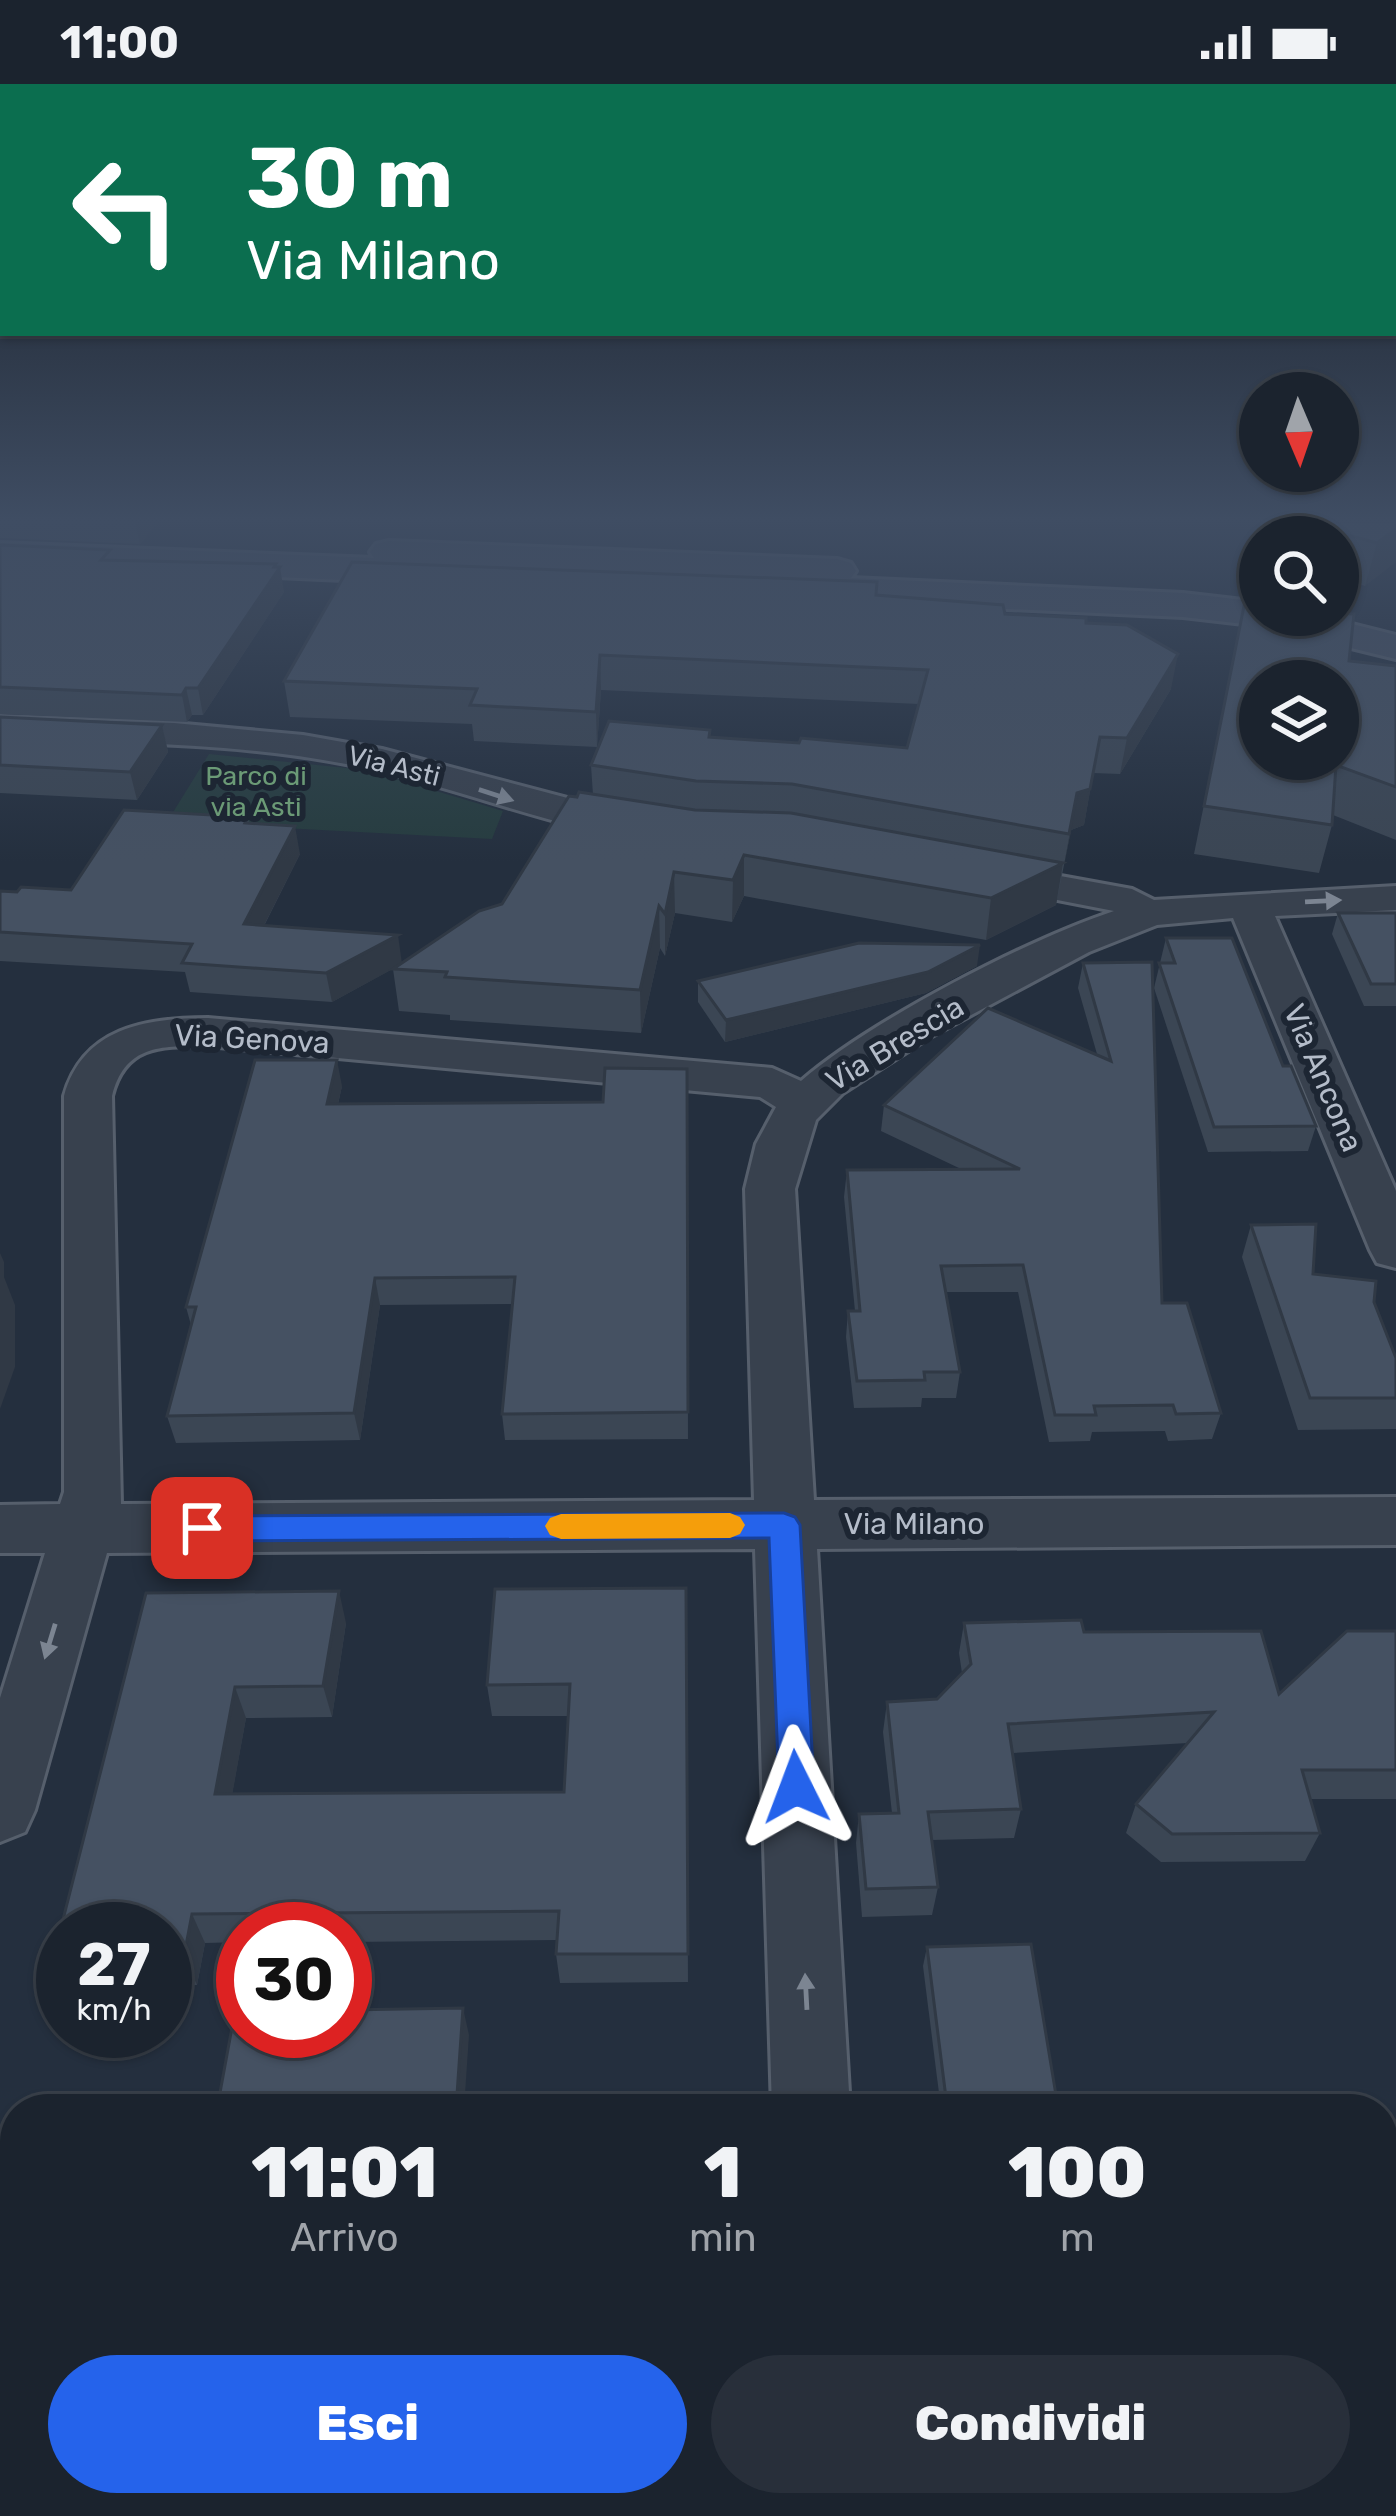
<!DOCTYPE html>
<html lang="it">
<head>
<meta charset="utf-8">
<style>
  :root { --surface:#1b232e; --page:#282f3a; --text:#f1f3f6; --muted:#a0a4aa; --line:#39404a; --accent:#2563eb }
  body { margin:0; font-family:Rubik,sans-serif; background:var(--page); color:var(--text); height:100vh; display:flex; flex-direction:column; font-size:45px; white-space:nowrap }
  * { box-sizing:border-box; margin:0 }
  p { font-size:39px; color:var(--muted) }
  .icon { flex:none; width:66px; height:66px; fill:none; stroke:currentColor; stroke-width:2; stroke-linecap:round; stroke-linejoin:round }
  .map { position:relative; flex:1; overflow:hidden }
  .side { position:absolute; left:0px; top:2010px; width:1398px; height:423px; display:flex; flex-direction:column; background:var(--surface); border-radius:48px 48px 0 0; box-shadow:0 3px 9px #0004,0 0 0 3px var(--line) }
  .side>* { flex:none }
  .banner { position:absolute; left:0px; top:0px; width:1398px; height:252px; box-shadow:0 3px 9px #0004,0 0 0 3px var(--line); background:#0b6e4f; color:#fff; overflow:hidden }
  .needle { width:78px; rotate:178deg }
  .buttons { position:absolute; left:1239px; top:288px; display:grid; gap:24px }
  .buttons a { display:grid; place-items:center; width:120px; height:120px; border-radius:50%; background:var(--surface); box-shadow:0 3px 9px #0004,0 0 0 3px var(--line); font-size:60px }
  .speed { position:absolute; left:36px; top:1818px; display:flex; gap:24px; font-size:60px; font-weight:700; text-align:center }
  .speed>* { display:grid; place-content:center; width:156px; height:156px; border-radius:50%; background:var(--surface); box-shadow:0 3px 9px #0004,0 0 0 3px var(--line); line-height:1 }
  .speed small { font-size:30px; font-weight:400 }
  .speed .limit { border:18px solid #d22; background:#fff; color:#111 }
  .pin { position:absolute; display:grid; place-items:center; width:102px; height:102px; color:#fff; margin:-51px; border-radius:24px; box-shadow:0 6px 18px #0006 }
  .me { position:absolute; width:132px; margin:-66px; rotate:357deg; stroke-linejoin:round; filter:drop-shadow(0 0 9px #0008) }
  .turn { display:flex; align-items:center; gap:42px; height:252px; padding:0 48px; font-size:54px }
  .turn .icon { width:156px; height:156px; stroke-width:2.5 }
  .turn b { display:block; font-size:84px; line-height:102px }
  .eta { display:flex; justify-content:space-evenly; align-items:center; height:204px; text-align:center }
  .eta b { font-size:72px; font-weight:800; line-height:84px }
  .button { display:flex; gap:24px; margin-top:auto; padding:24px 48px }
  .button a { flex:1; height:138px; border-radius:72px; background:var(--accent); color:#fff; font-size:48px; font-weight:800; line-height:138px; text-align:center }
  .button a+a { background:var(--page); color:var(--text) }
  .status { display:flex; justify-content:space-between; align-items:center; height:84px; padding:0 60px; background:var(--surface); direction:ltr }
  .status svg { height:33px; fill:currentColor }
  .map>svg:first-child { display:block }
  .green { fill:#263c3f }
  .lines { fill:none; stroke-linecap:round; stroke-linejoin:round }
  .street-casing { stroke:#565f6c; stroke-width:6 }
  .secondary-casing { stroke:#565f6c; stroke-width:6 }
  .street { fill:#38414e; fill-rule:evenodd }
  .secondary { fill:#465061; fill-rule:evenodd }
  .wall { fill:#3b4654 }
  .shaded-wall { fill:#303945 }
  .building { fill:#455162; stroke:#303945; stroke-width:3; fill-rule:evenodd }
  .oneway { fill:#7c8592 }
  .route { fill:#2563eb; stroke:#184099; stroke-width:3 }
  .slow { fill:#f59e0b }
  .labels { text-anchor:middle; stroke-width:12; stroke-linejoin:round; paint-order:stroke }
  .far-street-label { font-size:27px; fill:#b4bcc9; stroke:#1d2633 }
  .far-park-label { font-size:27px; fill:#6b9a76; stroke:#1d2633 }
  .street-label { font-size:30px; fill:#b4bcc9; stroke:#1d2633 }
</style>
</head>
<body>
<div class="status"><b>11:00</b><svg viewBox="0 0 49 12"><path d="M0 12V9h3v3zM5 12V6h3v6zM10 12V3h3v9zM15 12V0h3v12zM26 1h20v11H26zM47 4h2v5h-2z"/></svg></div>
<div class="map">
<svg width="1396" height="2432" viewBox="0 0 1396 2432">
  <rect width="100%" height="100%" fill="#242f3e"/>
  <polygon class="green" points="209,670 366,686 503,727 492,755 167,738"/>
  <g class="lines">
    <defs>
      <g id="street">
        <path d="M0 633 174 639 303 651 382 665 643 734 649 742 643 750 629 754 593 747C510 727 430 696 346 680 232 658 115 659 0 655Z"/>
        <path d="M989 779 1132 805 1154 816 1396 802V826L1275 832 1396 1107V1184L1377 1179 1370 1166 1233 834 1157 841 1089 868 930 953 843 1009 816 1036 795 1105 814 1416 1396 1413V1461L817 1465 850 2025H772L755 1465 107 1469 35 1726 25 1748 0 1758V1614L45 1469H0V1421L60 1420 64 1408V1012C83 944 145 934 208 934L772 984 801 997C870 937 1027 856 1114 827L975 800 969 791 975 782ZM208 962 760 1013 776 1023 756 1060 745 1105 754 1416 121 1420 112 1012C125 960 162 962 208 962Z"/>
        <polygon points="783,2418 875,2418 876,2432 784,2432"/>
      </g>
      <polygon id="secondary" points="389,457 837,475 851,479 856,487 851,494 1183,509 1260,518 1260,531 1316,531 1396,551 1396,575 1261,542 1183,533 789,515 775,511 769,503 774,496 449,482 453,488 448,496 434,500 0,481 0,459 374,474 370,468 376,460"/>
    </defs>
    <use href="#street" class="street-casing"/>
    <use href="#secondary" class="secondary-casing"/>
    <use href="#street" class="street"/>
    <use href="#secondary" class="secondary"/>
  </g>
  <g class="wall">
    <polygon points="0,438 158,438 140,460 0,454"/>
    <polygon points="1396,438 1365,502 1338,494 1338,453 1324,453 1326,445"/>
    <polygon points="0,461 112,476 277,483 284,508 203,631 192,631 187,638 0,630"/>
    <polygon points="876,511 1005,530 1086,539 1171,605 1120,690 1093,689 1084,741 1071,746 1056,821 986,856 744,812 732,838 675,829 665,872 660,864 641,949 450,936 450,931 399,927 393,885 394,884 332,918 190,908 185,888 0,877 0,807 71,806 248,733 249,739 300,770 264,842 402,879 502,820 577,713 593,711 591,681 710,646 710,653 799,659 907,664 919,620 601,606 597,663 474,657 472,640 290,633 284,597"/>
    <polygon points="1245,517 1349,577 1396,582 1396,756 1333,731 1332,741 1319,789 1194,770"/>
    <polygon points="0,633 162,641 168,668 137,716 0,709"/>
    <polygon points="1338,829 1396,829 1396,922 1364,922 1332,850"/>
    <polygon points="1166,854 1283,982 1316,1042 1308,1067 1208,1068 1154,904"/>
    <polygon points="1152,878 1162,1219 1221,1329 1212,1355 1168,1357 1165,1347 1092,1348 1090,1357 1049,1358 1018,1208 946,1208 960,1288 956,1314 922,1314 921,1323 854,1324 846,1253 848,1227 855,1227 844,1113 847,1086 961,1085 881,1047 884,1021 1097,970 1078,904 1083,879"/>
    <polygon points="977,882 926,909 725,958 698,918 698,897"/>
    <polygon points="687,985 688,1355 505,1356 502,1330 512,1220 380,1221 360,1356 176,1359 167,1332 191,1241 186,1223 342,1002 338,1020 603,1018"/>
    <polygon points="1251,1141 1313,1190 1374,1218 1396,1274 1396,1345 1298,1346 1242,1173"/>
    <polygon points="686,1504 688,1898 560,1899 556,1870 557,1856 345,1858 345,1845 243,1845 243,1858 205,1859 197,1901 165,1901 165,1845 63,1845 63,1892 53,1875 146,1509 346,1539 332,1633 246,1634 232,1710 564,1708 568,1632 492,1632 487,1601"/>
    <polygon points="964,1539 1084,1548 1279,1610 1396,1547 1396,1715 1310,1715 1320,1749 1305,1777 1161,1778 1126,1749 1136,1720 1188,1659 1013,1669 1021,1725 1014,1754 932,1756 938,1803 932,1831 862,1833 856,1759 859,1730 892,1729 883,1648 887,1618 937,1615 962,1589 959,1569"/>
    <polygon points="927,1863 1056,2011 1051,2025 941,2025 923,1882"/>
    <polygon points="1396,2112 1396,2284 1383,2284 1383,2113"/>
    <rect x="0" y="2177" width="15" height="182"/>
  </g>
  <g class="shaded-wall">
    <polygon points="135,438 158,438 140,460"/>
    <polygon points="1396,445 1396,478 1365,502 1377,459"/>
    <polygon points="276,480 277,487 280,483 284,508 203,631 198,604"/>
    <polygon points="1178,570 1171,605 1120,690 1127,654"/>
    <polygon points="600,571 601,606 597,663 596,628"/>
    <polygon points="186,604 192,631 187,638 182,611"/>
    <polygon points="162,641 168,668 137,716 130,688"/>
    <polygon points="1100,653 1084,741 1071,746 1063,787 1077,709"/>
    <polygon points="295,742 300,770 250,869 244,840"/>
    <polygon points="744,771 744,812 732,838 733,796"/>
    <polygon points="1063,779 1056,821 986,856 991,814"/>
    <polygon points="674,788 675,829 665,872 665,830"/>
    <polygon points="659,822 660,864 641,949 640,906"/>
    <polygon points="398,851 402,880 332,918 326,889"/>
    <polygon points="980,861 977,882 926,909 725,958 726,936"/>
    <polygon points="337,976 342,1002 332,1046 327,1020"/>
    <polygon points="0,1169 4,1178 4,1193 15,1221 15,1283 0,1325"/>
    <polygon points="375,1194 380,1221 360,1356 354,1329"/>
    <polygon points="339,1507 346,1539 332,1633 323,1602"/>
    <polygon points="235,1603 246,1634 227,1740 215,1710"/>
    <polygon points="192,1830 205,1859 197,1901 184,1872"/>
    <polygon points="463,1924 469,1951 464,2025 456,2025"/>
  </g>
  <g class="building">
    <polygon points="1336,438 1396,438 1396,445 1377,459 1326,445"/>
    <polygon points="0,461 110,466 101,476 276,480 274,483 280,483 198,604 186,604 182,611 0,603"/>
    <polygon points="352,478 877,498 876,511 1003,521 1005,530 1086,534 1086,539 1127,541 1178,570 1127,654 1100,653 1090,705 1077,709 1069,750 792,700 696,697 591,681 609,637 710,646 709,653 799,659 801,654 907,664 928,586 600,571 596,628 470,621 477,605 284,597"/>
    <path d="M1245 517 1260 519V531H1338V529L1354 530 1349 577 1396 582V703L1336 681 1332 741 1204 722ZM1260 597H1338V675H1260Z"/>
    <polygon points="0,633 162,641 130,688 0,681"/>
    <polygon points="579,708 695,726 791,729 1063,779 991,814 744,771 733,796 674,788 665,830 659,822 640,906 445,893 447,888 393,885 479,827 502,820 569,712 577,713"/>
    <polygon points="124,726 248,733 245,739 295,742 244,840 398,851 326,889 182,879 192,860 0,848 0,807 17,808 21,803 71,806"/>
    <polygon points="1338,829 1396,829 1396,900 1371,900"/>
    <polygon points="1166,854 1232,854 1283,982 1291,982 1316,1042 1214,1043 1159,879 1175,879"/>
    <polygon points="859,859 980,861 928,888 726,936 698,897"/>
    <polygon points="1152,878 1162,1219 1187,1219 1221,1329 1176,1330 1173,1321 1094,1322 1096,1331 1055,1331 1023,1181 941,1182 960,1288 924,1288 925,1296 857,1297 848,1227 860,1227 847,1086 1020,1085 884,1021 988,924 1111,977 1083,879"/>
    <polygon points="255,976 337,976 327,1020 603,1018 605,984 687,985 688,1328 502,1330 515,1193 375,1194 354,1329 167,1332 196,1223 186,1223"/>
    <polygon points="1316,1140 1313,1190 1376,1197 1374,1218 1396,1274 1396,1314 1310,1314 1251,1141"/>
    <polygon points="686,1504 688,1870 556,1870 559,1827 192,1830 184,1872 165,1873 165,1845 63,1845 63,1875 53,1875 146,1509 339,1507 323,1602 235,1603 215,1710 564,1708 570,1600 487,1601 495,1505"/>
    <polygon points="1081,1536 1084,1548 1261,1547 1279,1610 1347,1547 1396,1547 1396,1686 1302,1686 1320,1749 1172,1750 1136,1720 1214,1628 1008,1640 1021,1725 928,1728 938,1803 866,1805 859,1730 899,1729 887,1618 937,1615 971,1580 964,1539"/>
    <polygon points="1031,1860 1056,2011 946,2014 927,1863"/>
    <polygon points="463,1924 456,2025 217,2025 235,1927 243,1927 243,1947 345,1947 345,1926"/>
    <polygon points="1396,2112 1396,2264 1387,2265 1390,2274 1383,2274 1383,2113"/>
    <polygon points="0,2177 15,2177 15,2340 0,2341"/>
  </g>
  <defs><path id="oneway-solid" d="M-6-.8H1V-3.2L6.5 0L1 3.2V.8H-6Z" transform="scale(3)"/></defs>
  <g class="oneway">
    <use href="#oneway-solid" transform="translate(496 711) rotate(18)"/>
    <use href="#oneway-solid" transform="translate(1323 817) rotate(-3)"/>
    <use href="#oneway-solid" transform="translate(50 1557) rotate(107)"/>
    <use href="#oneway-solid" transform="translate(806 1908) rotate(-93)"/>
  </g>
  <linearGradient id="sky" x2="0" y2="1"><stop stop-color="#141a22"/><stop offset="0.56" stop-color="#3f4d63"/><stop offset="1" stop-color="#3f4d63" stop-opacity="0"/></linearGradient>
  <rect width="1396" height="778" fill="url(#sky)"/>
  <polygon class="route" points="784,1429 795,1433 800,1441 814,1703 809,1714 796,1719 784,1714 779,1703 769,1454 202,1457 191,1453 187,1444 191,1435 202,1432"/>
  <polygon class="slow" points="730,1429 740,1433 745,1441 740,1450 730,1454 561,1455 550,1451 545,1442 550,1434 561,1430"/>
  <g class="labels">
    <g class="far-street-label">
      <text transform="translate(394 682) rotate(14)" y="9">Via Asti</text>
    </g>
    <g class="far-park-label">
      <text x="256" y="701">Parco di<tspan x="256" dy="31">via Asti</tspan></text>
    </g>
    <g class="street-label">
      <text transform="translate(252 955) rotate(3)" y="10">Via Genova</text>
      <text transform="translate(895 960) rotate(-31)" y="10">Via Brescia</text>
      <text transform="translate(1323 994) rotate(67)" y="10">Via Ancona</text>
      <text x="914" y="1450">Via Milano</text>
    </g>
  </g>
</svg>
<div class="buttons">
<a><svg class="needle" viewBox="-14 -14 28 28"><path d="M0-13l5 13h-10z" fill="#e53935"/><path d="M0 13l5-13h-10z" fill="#a0a4aa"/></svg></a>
<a><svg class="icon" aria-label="search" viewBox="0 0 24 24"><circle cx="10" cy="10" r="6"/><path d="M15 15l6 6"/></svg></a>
<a><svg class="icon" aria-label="layers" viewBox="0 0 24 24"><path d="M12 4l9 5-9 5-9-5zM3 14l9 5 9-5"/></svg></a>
</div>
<div class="speed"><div>27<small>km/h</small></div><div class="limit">30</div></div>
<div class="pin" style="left:202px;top:1444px;background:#d93025"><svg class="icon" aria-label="arrive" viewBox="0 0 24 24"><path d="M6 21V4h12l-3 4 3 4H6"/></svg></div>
<svg class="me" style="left:796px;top:1703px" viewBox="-20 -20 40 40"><path d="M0-17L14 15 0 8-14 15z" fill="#2563eb" stroke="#fff" stroke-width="4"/></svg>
<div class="banner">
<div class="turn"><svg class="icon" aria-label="left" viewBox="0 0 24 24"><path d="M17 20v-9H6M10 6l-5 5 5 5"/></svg><div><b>30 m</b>Via Milano</div></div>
</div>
<section class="side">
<div class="eta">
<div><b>11:01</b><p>Arrivo</p></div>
<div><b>1</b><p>min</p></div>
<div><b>100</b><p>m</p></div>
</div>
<div class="button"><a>Esci</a><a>Condividi</a></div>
</section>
</div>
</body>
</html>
